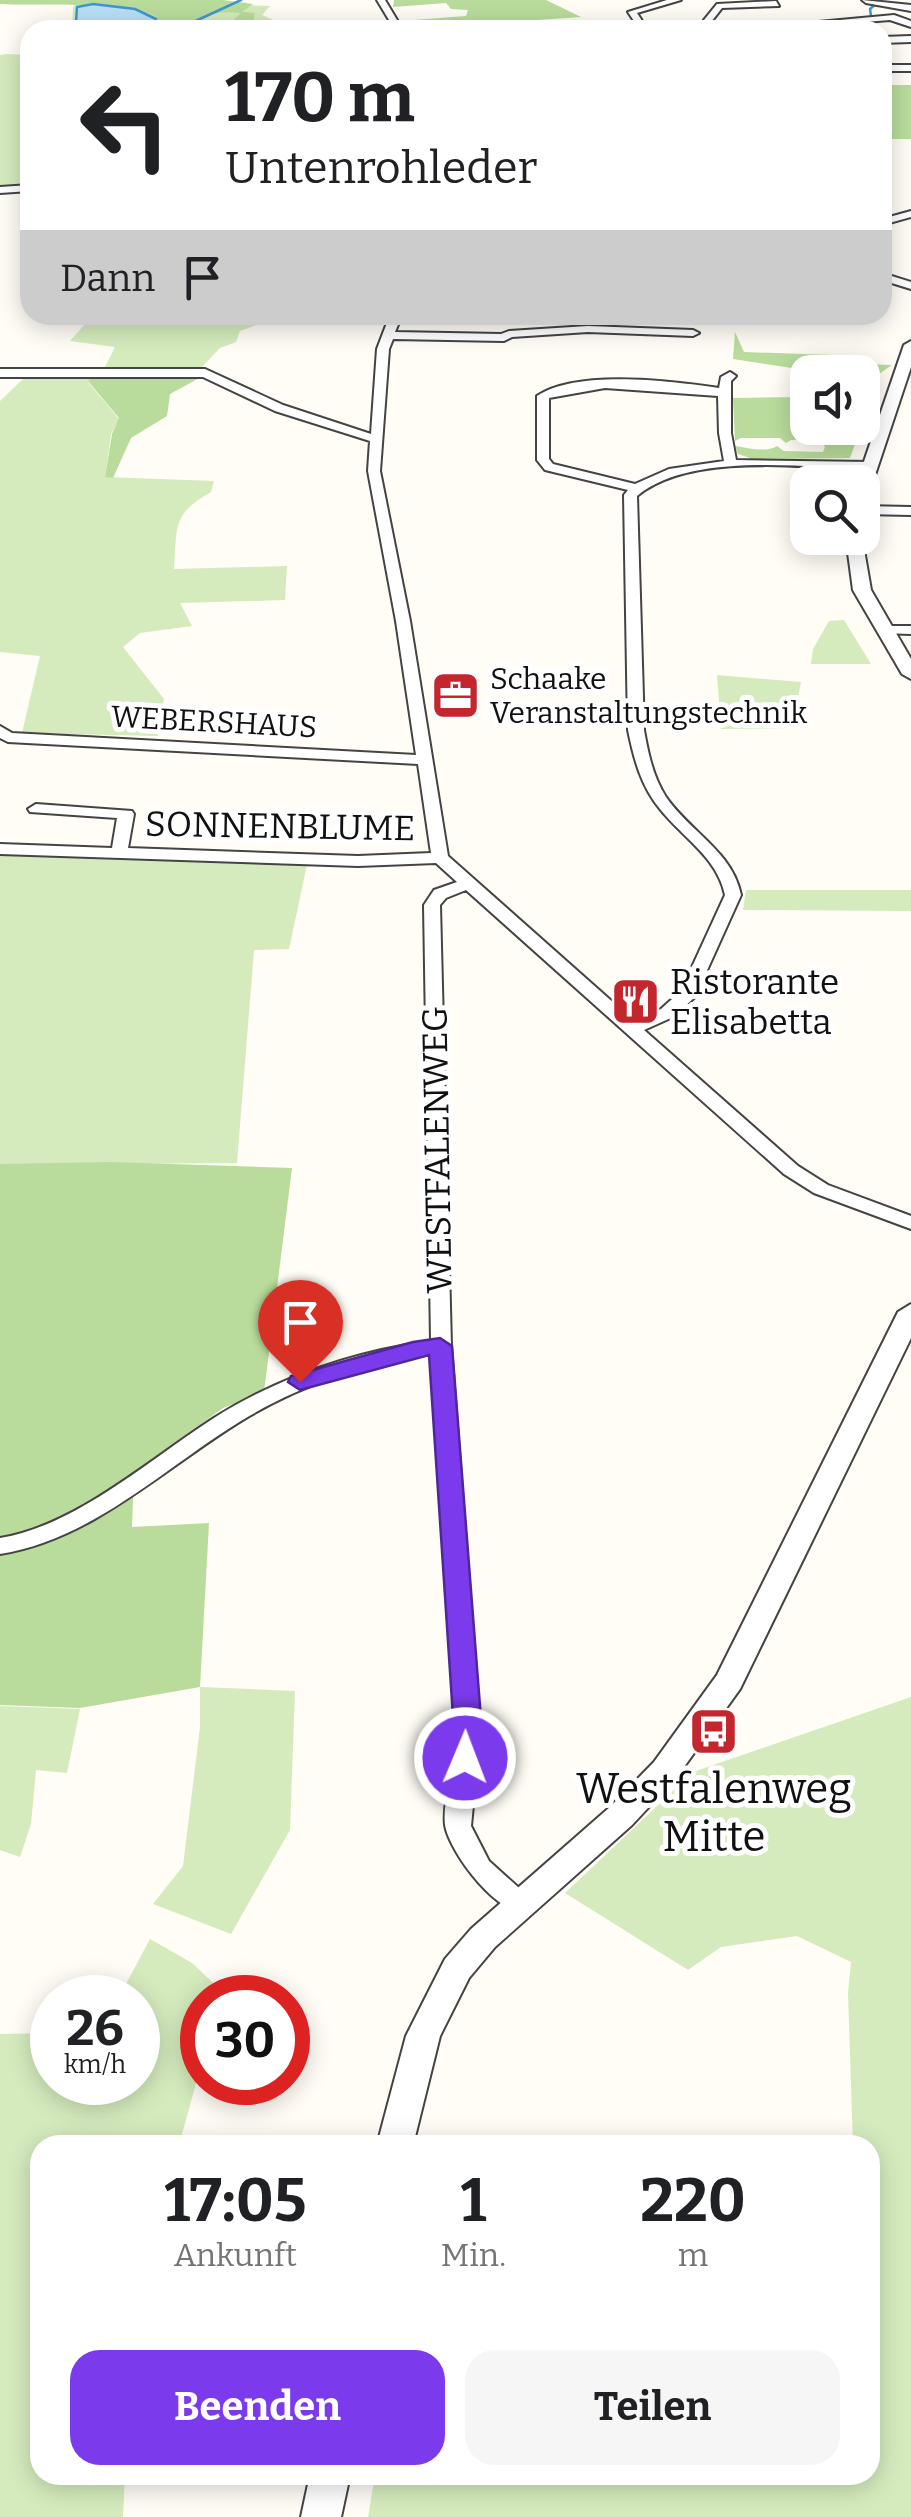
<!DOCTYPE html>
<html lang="de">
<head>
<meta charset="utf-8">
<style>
  :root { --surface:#fff; --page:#f6f6f6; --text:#202124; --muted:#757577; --accent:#7c3aed }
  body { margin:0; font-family:Bitter,serif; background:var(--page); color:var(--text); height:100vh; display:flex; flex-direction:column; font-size:38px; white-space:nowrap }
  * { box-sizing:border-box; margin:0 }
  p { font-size:32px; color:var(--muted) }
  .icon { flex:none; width:55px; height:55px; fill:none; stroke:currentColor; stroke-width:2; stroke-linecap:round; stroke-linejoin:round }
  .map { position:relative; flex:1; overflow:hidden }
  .panel { position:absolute; left:30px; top:2135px; width:850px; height:350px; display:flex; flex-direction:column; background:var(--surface); border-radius:30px; box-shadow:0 5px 25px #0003 }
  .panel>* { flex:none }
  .top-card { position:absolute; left:20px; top:20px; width:872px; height:305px; border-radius:30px; box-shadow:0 5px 25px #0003; background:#fff; color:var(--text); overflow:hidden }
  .controls { position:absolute; left:790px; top:355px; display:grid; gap:20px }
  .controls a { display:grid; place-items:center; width:90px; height:90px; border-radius:20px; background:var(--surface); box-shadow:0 5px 25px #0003; font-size:50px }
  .speed { position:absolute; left:30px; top:1975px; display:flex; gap:20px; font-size:50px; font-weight:700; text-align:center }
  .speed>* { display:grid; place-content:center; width:130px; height:130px; border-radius:50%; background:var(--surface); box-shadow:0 5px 25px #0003; line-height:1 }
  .speed small { font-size:25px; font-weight:400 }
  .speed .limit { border:15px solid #d22; background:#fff; color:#111 }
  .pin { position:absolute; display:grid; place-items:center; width:85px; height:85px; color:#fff; margin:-102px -42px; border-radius:50% 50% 50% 0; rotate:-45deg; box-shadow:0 0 10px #0007 }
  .pin .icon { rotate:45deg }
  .me { position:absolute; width:110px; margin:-55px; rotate:1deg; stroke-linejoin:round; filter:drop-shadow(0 0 8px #0008) }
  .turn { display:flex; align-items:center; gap:35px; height:210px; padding:0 40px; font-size:45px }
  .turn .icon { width:130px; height:130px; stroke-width:2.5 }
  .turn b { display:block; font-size:70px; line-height:85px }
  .then { display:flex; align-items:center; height:95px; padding:0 40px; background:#0003; gap:20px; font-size:38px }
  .eta { display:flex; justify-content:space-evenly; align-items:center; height:170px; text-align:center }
  .eta b { font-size:60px; font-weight:700; line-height:70px }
  .action { display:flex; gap:20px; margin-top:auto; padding:20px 40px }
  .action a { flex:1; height:115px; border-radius:30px; background:var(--accent); color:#fff; font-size:40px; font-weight:700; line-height:115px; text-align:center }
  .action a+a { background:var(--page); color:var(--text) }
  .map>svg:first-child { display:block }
  .green { fill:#d5ebbd }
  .forest { fill:#b9dc9c }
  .water { fill:#b9e0f7; stroke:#3f96cf; stroke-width:2.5 }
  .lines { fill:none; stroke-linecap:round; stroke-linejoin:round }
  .stream { stroke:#3f96cf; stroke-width:2.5 }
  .minor-casing { stroke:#444; stroke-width:4 }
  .tertiary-casing { stroke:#444; stroke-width:4 }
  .minor { fill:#fff; fill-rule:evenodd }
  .tertiary { fill:#fff; fill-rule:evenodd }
  .route { fill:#7c3aed; stroke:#51269a; stroke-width:2.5 }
  .labels { text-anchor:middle; stroke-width:10; stroke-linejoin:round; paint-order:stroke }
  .far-poi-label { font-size:30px; fill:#111; stroke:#fff; text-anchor:start }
  .far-street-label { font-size:30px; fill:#111; stroke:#fff }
  .street-label { font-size:35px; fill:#111; stroke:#fff }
  .poi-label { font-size:35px; fill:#111; stroke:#fff; text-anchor:start }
  .near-poi-label { font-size:42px; fill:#111; stroke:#fff }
</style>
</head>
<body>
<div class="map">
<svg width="911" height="2517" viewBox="0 0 911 2517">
  <rect width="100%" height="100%" fill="#fffdf5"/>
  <g class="green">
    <polygon points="78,0 270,6 262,15 285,25 288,30 72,30 73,7"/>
    <polygon points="7,54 30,55 30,187 0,190 0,55"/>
    <polygon points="93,315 261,315 259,324 240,331 236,342 220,348 199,370 104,369 115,347 70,341"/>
    <path d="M96 374 88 382 119 419 111 434 105 477 214 481 211 492C172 514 177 527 174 569L287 566 285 600 180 603 192 626 140 633 123 647 164 699 158 736 22 733 40 656 0 652V401L26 376Z"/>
    <polygon points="844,620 871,664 811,664 813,649 829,621"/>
    <polygon points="717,675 801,682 792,728 721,729"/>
    <polygon points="0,852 308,860 289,949 254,950 237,1163 0,1165"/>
    <polygon points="746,890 911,890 911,911 743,910"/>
    <polygon points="200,1687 295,1691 290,1830 231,1934 153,1904 183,1866 200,1727"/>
    <polygon points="911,1697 911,2517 368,2517 375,2475 870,2475 870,2145 853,2145 848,1993 851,1962 797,1936 721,1947 688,1970 565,1893 693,1772"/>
    <polygon points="0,1706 80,1709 67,1773 36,1770 31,1824 20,1857 0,1850"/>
    <polygon points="150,1939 192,1963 223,1992 221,1997 202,1998 202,2062 179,2145 40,2145 40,2475 125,2475 123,2517 0,2517 0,2034 52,2033 52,2082 138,2082 138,1998 119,1997"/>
  </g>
  <g class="forest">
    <path d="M0 0H223L253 4 242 12 255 13 252 30H229L228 25 241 13C199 8 191 30 155 30L158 18C133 0 36 6 0 4Z"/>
    <polygon points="394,0 546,0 581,17 408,29 401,21 466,16 468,10 451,9 446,3 393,7"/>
    <polygon points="882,85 911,85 911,139 883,139"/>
    <path d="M735 332 744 352 860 356 861 364 892 365 879 374 863 422 862 372H808V428H861L850 458 753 459 738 454 735 446C748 448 766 453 777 446L784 451 823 452 825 447 820 440H791L786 443 780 438H741L735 441 733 398 800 397 792 368 733 359Z"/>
    <polygon points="97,374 203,376 170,394 167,416 131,438 113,478 105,477 112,434 119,418 88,381"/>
    <polygon points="110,1162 292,1168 264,1392 223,1408 134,1472 132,1527 209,1523 200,1687 80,1708 0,1705 0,1164"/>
  </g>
  <polygon class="water" points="93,4 135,9 156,19 152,30 76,30 89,25 76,22 77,7"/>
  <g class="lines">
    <g class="stream">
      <polyline points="871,16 870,9 877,3"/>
      <polyline points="176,30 241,0"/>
    </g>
    <defs>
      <g id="minor">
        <polygon points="377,0 385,0 403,30 395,30"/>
        <polygon points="667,0 681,0 637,13 648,30 640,30 628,12"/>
        <polygon points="862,0 911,5 911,11 866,3"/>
        <polygon points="776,1 779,6 722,8 711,22 704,20 717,4"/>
        <polygon points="894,15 911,21 911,27 890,20 790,28 786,25"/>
        <polygon points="911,36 911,42 882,43 882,37"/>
        <rect x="882" y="65" width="29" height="6"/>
        <polygon points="30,185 30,191 0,193 0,187"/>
        <polygon points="911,211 911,217 882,225 882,219"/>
        <polygon points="882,273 911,282 911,289 882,280"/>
        <path d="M390 315H402L395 332 501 334 509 331 588 326 693 330 699 333 693 336 588 332 512 337 504 341 393 339 389 349 380 471 410 621 448 856 634 1021 661 1009 681 991 725 895C717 857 683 838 660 809 641 786 634 759 628 730L624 495 628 490 545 470 537 460V396C577 369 672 381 719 388L721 377 730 372 736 376 731 381V433L736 460 871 462 877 466 871 470C804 467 690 452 637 496L644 730C648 753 653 777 666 797 690 832 732 851 741 895L695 997 673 1017 644 1030 798 1166 828 1185 911 1216V1229L814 1193 784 1174 466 890 446 898 440 905 451 1346 480 1732 471 1826 489 1861 529 1897 533 1904 529 1911C501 1921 449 1852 445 1825 442 1800 457 1755 455 1727 451 1602 439 1478 431 1354 368 1363 306 1383 251 1415 170 1462 96 1539 0 1554V1538C76 1526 150 1459 214 1418 279 1377 354 1352 431 1341L424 905 434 890 457 882 436 863 358 866 0 854V844L112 848 117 818 30 812 28 809 36 804 132 811 134 814 128 848 358 856 431 853 418 764 8 742 0 738V726L12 733 416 755 396 621 368 471 370 441 275 411 203 377H0V369H205L283 405 371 434 377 349ZM605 388 718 396 719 433 724 461 669 469 635 484 553 464 549 459V398Z"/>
        <polygon points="862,506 911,507 911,515 862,514"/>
        <polygon points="884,626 911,626 911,634 879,633 877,630"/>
      </g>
      <g id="tertiary">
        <polygon points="911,341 911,367 870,490 862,495 862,482 857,482 904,345"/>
        <polygon points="846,538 862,538 871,590 911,659 911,679 902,674 853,590"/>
        <polygon points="911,1304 911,1338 740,1689 676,1778 632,1825 495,1947 469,1978 440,2036 413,2145 377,2145 406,2036 445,1959 471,1929 610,1807 654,1762 717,1675 898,1312"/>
        <polygon points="310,2475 350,2475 341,2517 301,2517"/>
      </g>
    </defs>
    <use href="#minor" class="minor-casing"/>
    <use href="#tertiary" class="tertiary-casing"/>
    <use href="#minor" class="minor"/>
    <use href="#tertiary" class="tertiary"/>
  </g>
  <polygon class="route" points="440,1338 452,1346 482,1732 475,1765 465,1768 455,1765 451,1758 454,1732 429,1355 300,1390 288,1382 291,1376 413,1342"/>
  <defs>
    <symbol id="office-square" viewBox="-11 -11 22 22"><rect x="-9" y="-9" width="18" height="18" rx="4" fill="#c4262e" stroke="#fff"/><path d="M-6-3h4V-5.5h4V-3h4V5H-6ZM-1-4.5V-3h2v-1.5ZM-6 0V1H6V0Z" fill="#fff"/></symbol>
    <symbol id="restaurant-square" viewBox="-11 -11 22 22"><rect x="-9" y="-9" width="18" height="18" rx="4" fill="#c4262e" stroke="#fff"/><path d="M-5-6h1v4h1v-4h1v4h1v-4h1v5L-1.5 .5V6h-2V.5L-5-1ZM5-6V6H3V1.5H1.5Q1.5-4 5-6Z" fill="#fff"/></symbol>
    <symbol id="bus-square" viewBox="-11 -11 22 22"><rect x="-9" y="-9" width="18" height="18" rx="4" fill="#c4262e" stroke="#fff"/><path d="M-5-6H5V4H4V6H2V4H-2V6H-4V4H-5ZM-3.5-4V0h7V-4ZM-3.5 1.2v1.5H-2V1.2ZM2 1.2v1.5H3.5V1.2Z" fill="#fff"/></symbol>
  </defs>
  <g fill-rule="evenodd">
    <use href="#office-square" x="428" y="668" width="55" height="55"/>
    <use href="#restaurant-square" x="608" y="974" width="55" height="55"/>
    <use href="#bus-square" x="686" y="1704" width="55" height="55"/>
  </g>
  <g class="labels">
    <g class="far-poi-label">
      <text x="490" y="689">Schaake<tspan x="490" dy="34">Veranstaltungstechnik</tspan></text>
    </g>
    <g class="far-street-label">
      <text transform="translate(214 722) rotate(3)" y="10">WEBERSHAUS</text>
    </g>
    <g class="street-label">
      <text transform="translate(280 826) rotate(1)" y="12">SONNENBLUME</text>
      <text transform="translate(437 1150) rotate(-91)" y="12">WESTFALENWEG</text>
    </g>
    <g class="poi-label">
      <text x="670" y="994">Ristorante<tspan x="670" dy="40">Elisabetta</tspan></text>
    </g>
    <g class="near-poi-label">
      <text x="714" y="1803">Westfalenweg<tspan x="714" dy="48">Mitte</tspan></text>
    </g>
  </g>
</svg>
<div class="controls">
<a><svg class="icon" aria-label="sound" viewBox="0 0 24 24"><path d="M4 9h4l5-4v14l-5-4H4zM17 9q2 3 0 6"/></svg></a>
<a><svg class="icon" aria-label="search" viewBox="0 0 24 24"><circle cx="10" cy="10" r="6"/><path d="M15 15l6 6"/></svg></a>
</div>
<div class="speed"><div>26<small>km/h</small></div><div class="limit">30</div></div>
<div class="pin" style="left:300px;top:1382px;background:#d93025"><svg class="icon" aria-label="arrive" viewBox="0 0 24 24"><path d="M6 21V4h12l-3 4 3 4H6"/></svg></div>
<svg class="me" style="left:465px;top:1758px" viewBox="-20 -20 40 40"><circle r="17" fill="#7c3aed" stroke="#fff" stroke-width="3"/><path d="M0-11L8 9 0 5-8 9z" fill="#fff"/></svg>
<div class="top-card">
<div class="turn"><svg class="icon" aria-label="left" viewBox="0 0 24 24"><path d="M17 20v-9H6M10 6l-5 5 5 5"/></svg><div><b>170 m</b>Untenrohleder</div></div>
<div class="then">Dann<svg class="icon" aria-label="arrive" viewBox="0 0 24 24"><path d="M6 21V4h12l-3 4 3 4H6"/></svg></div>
</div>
<section class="panel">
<div class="eta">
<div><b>17:05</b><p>Ankunft</p></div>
<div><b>1</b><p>Min.</p></div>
<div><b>220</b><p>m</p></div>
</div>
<div class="action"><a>Beenden</a><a>Teilen</a></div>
</section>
</div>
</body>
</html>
